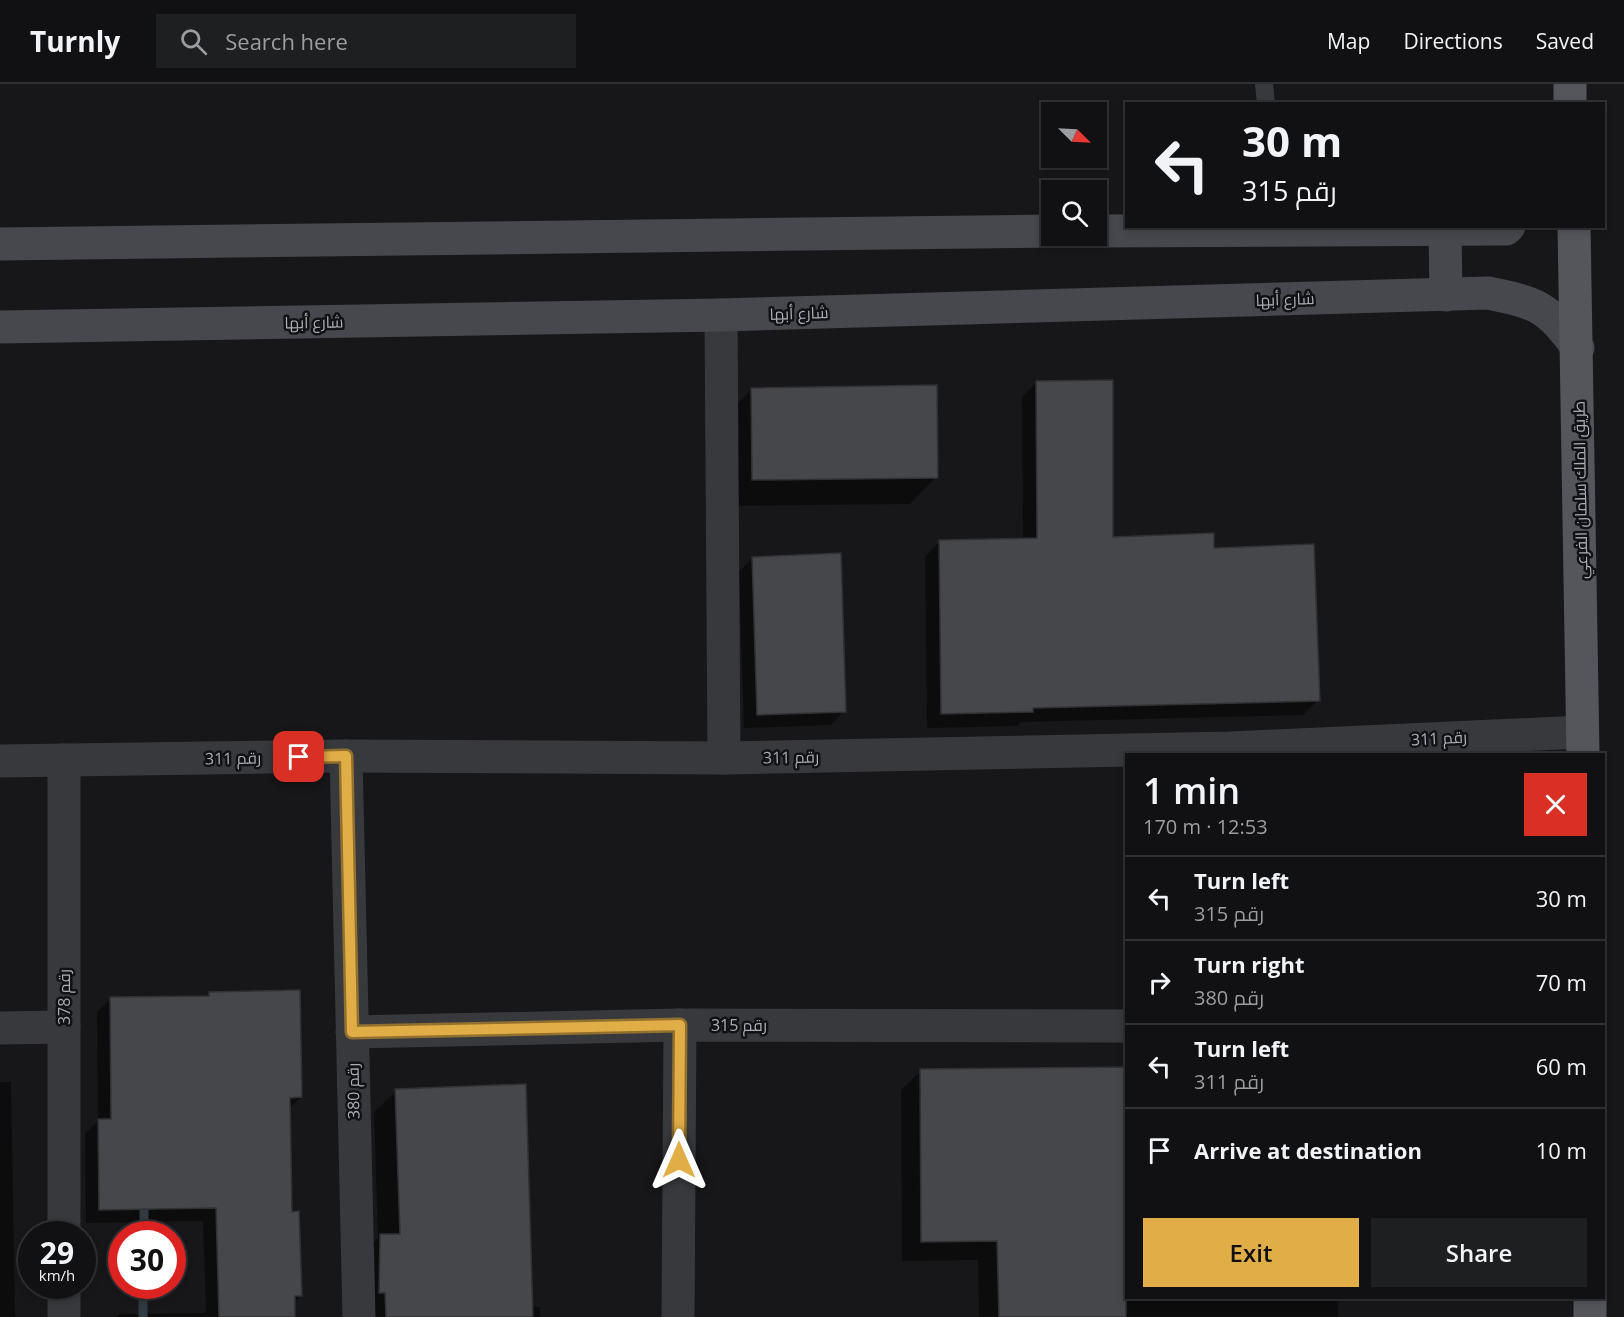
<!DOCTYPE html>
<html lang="en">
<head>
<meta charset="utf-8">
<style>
  :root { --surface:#111113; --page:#1e1f21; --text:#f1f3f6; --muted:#9c9da0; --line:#303133; --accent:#e1ad47 }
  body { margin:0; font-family:"Open Sans",Cairo,sans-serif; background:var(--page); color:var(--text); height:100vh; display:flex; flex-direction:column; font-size:22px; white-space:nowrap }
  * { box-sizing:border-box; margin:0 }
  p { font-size:20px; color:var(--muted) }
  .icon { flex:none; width:33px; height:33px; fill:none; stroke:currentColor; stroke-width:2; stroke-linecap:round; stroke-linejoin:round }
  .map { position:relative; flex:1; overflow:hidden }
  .details { position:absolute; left:1125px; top:669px; width:480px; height:546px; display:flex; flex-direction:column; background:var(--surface); border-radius:0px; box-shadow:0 3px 9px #0003,0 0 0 2px var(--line) }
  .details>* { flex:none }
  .top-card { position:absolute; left:1125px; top:18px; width:480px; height:126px; border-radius:0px; box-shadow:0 3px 9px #0003,0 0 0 2px var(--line); background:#111113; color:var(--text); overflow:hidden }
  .needle { width:39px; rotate:114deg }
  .tools { position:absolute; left:1041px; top:18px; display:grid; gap:12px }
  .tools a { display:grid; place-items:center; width:66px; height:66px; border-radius:0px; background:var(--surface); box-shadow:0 3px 9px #0003,0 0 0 2px var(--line); font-size:30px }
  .speed { position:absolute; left:18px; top:1137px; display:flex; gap:12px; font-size:30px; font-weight:700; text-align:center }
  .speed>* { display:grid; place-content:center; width:78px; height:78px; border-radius:50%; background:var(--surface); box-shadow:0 3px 9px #0003,0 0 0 2px var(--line); line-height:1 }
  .speed small { font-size:15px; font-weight:400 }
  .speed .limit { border:9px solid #d22; background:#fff; color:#111 }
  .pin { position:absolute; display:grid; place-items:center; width:51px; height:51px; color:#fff; margin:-26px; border-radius:12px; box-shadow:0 3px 9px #0006 }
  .me { position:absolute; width:66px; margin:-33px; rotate:0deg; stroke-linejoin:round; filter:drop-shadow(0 0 4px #0008) }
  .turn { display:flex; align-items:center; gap:21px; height:126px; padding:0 18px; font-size:27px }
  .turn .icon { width:78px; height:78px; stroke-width:2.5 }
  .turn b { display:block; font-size:42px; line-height:51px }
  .round { display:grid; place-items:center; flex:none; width:63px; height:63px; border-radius:0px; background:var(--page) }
  .summary { display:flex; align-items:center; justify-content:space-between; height:102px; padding:0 18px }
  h1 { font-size:36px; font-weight:600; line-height:45px }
  .action { display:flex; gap:12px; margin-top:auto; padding:12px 18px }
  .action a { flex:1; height:69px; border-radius:0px; background:var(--accent); color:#111; font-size:24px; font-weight:600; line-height:69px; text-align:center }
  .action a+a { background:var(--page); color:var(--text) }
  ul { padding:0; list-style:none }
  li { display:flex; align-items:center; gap:18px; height:84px; padding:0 18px; border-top:2px solid var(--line) }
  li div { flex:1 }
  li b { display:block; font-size:22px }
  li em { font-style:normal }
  header { display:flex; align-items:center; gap:36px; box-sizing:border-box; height:84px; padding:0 30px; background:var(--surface); border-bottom:2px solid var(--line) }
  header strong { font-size:28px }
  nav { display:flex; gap:33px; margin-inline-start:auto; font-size:21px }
  .search { width:420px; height:54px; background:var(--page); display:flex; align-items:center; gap:15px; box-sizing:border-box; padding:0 21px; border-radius:0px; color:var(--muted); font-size:22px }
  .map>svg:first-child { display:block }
  .shadow { fill:#0007 }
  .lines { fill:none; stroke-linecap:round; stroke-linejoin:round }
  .stream { stroke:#313a40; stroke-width:9 }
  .building { fill:#46474b; stroke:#313134; stroke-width:1.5 }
  .lane { stroke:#38393d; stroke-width:18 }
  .street { stroke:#38393d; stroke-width:33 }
  .secondary { stroke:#47484d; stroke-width:33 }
  .primary { stroke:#55565c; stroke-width:33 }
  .route-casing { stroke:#92702e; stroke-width:15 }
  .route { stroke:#e1ad47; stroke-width:10 }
  .labels { text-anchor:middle; stroke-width:5; stroke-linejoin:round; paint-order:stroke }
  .street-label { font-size:16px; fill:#aaaeb7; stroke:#121214 }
</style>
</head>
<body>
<header>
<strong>Turnly</strong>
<div class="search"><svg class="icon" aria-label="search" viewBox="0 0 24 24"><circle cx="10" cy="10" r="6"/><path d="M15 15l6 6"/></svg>Search here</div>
<nav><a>Map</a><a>Directions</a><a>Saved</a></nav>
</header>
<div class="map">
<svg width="1624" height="1233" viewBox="0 0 1624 1233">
  <rect width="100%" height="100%" fill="#171719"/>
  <g class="shadow">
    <polygon points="1037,298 1112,454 1213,465 1318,616 1303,631 1021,638 1017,642 927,644 925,473 939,458 1023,456 1022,313"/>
    <polygon points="752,305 936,393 910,420 726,422 725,332"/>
    <polygon points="752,474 844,627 831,641 744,644 739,488"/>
    <polygon points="210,909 301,1013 289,1025 290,1129 301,1211 294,1218 294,1233 116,1233 119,1230 206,1229 203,1137 86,1139 85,1050 98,1037 97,928 111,914 206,913"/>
    <polygon points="1126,984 1126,1214 1338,1214 1338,1233 979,1233 978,1176 902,1177 901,1006 921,987"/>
    <polygon points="0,998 11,998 15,1233 0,1233"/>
    <polygon points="396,1007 531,1223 540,1223 540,1233 364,1233 359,1173 378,1154 374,1028"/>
  </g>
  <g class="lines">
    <g class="stream">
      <polyline points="144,1150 144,1113"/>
      <polyline points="143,1233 143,1202"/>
    </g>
  </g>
  <g class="building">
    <polygon points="1113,296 1113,453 1214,449 1214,464 1314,460 1320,617 1033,624 1033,628 941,630 939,456 1037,454 1036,297"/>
    <polygon points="937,301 938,394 752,396 751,304"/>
    <polygon points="841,469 846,628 757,631 752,473"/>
    <polygon points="300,906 302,1013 290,1014 292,1128 299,1127 302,1212 295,1212 295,1233 219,1233 216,1124 99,1126 98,1035 111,1035 110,913 209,912 209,908"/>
    <polygon points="1126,983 1126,1233 999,1233 997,1157 921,1158 920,985"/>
    <polygon points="526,1000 533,1233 386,1233 385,1209 379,1209 380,1150 400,1150 395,1005"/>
  </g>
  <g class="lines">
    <polyline class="lane" points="1264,0 1266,20"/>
    <g class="street">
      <polyline points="721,231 724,674"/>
      <polyline points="346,672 359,1233"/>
      <polyline points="64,676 64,1150"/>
      <polyline points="0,677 346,672 724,674 1231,664 1582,648"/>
      <polyline points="0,944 64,943"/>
      <polyline points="352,948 680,941 1126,942"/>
      <polyline points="64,1233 64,1202"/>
      <polyline points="678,1233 680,941"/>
    </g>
    <g class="secondary">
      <polyline points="1445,145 1446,211"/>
      <polyline points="1096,147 1506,145 1509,142"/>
      <polyline points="0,160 1052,147"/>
      <path d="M0 243 721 231 1488 209C1539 219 1547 223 1578 264"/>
    </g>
    <g class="primary">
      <polyline points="1570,0 1570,20"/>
      <polyline points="1574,142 1583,670"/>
      <polyline points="1590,1214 1590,1233"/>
    </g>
  </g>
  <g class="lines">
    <defs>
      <polyline id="route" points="299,673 346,672 352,948 680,941 679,1076"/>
    </defs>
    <use href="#route" class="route-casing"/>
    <use href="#route" class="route"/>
  </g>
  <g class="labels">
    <g class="street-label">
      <text transform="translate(1285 215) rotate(-2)" y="6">شارع أبها</text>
      <text transform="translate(799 229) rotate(-2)" y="6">شارع أبها</text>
      <text transform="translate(314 238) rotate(-1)" y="6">شارع أبها</text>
      <text transform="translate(1580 406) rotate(-91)" y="6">طريق الملك سلمان الفرعي</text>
      <text transform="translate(1439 654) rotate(-3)" y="6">رقم 311</text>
      <text transform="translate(791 673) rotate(-1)" y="6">رقم 311</text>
      <text transform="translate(233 674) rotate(-1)" y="6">رقم 311</text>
      <text transform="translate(64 913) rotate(-90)" y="6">رقم 378</text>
      <text x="739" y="947">رقم 315</text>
      <text transform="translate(353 1007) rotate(-91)" y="6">رقم 380</text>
    </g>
  </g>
</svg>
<div class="tools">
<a><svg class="needle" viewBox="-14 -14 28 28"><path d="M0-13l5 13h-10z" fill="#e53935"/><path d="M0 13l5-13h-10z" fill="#9c9da0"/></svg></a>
<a><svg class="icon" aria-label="search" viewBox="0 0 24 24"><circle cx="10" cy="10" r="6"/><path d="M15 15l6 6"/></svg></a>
</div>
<div class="speed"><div>29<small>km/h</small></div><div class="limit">30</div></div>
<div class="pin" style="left:299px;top:673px;background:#d93025"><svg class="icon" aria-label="arrive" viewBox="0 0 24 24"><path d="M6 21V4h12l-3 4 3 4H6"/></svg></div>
<svg class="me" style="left:679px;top:1076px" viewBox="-20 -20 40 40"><path d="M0-17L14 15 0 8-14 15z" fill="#e1ad47" stroke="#fff" stroke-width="4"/></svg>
<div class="top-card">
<div class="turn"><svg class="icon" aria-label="left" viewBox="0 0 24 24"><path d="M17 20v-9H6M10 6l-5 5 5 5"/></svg><div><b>30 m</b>رقم 315</div></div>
</div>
<section class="details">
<div class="summary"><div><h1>1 min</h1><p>170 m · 12:53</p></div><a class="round" style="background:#d93025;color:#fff"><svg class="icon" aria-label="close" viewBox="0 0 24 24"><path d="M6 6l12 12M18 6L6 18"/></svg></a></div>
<ul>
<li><svg class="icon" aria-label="left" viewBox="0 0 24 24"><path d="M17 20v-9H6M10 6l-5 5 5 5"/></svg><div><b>Turn left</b><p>رقم 315</p></div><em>30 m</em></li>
<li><svg class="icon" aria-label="right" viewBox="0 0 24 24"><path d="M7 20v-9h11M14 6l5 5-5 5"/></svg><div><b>Turn right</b><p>رقم 380</p></div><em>70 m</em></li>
<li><svg class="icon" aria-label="left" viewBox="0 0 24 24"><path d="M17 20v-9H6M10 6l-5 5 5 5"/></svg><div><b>Turn left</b><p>رقم 311</p></div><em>60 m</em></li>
<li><svg class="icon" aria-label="arrive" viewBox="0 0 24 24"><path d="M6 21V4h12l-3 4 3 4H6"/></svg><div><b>Arrive at destination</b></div><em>10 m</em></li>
</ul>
<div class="action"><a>Exit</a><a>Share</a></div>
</section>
</div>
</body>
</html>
